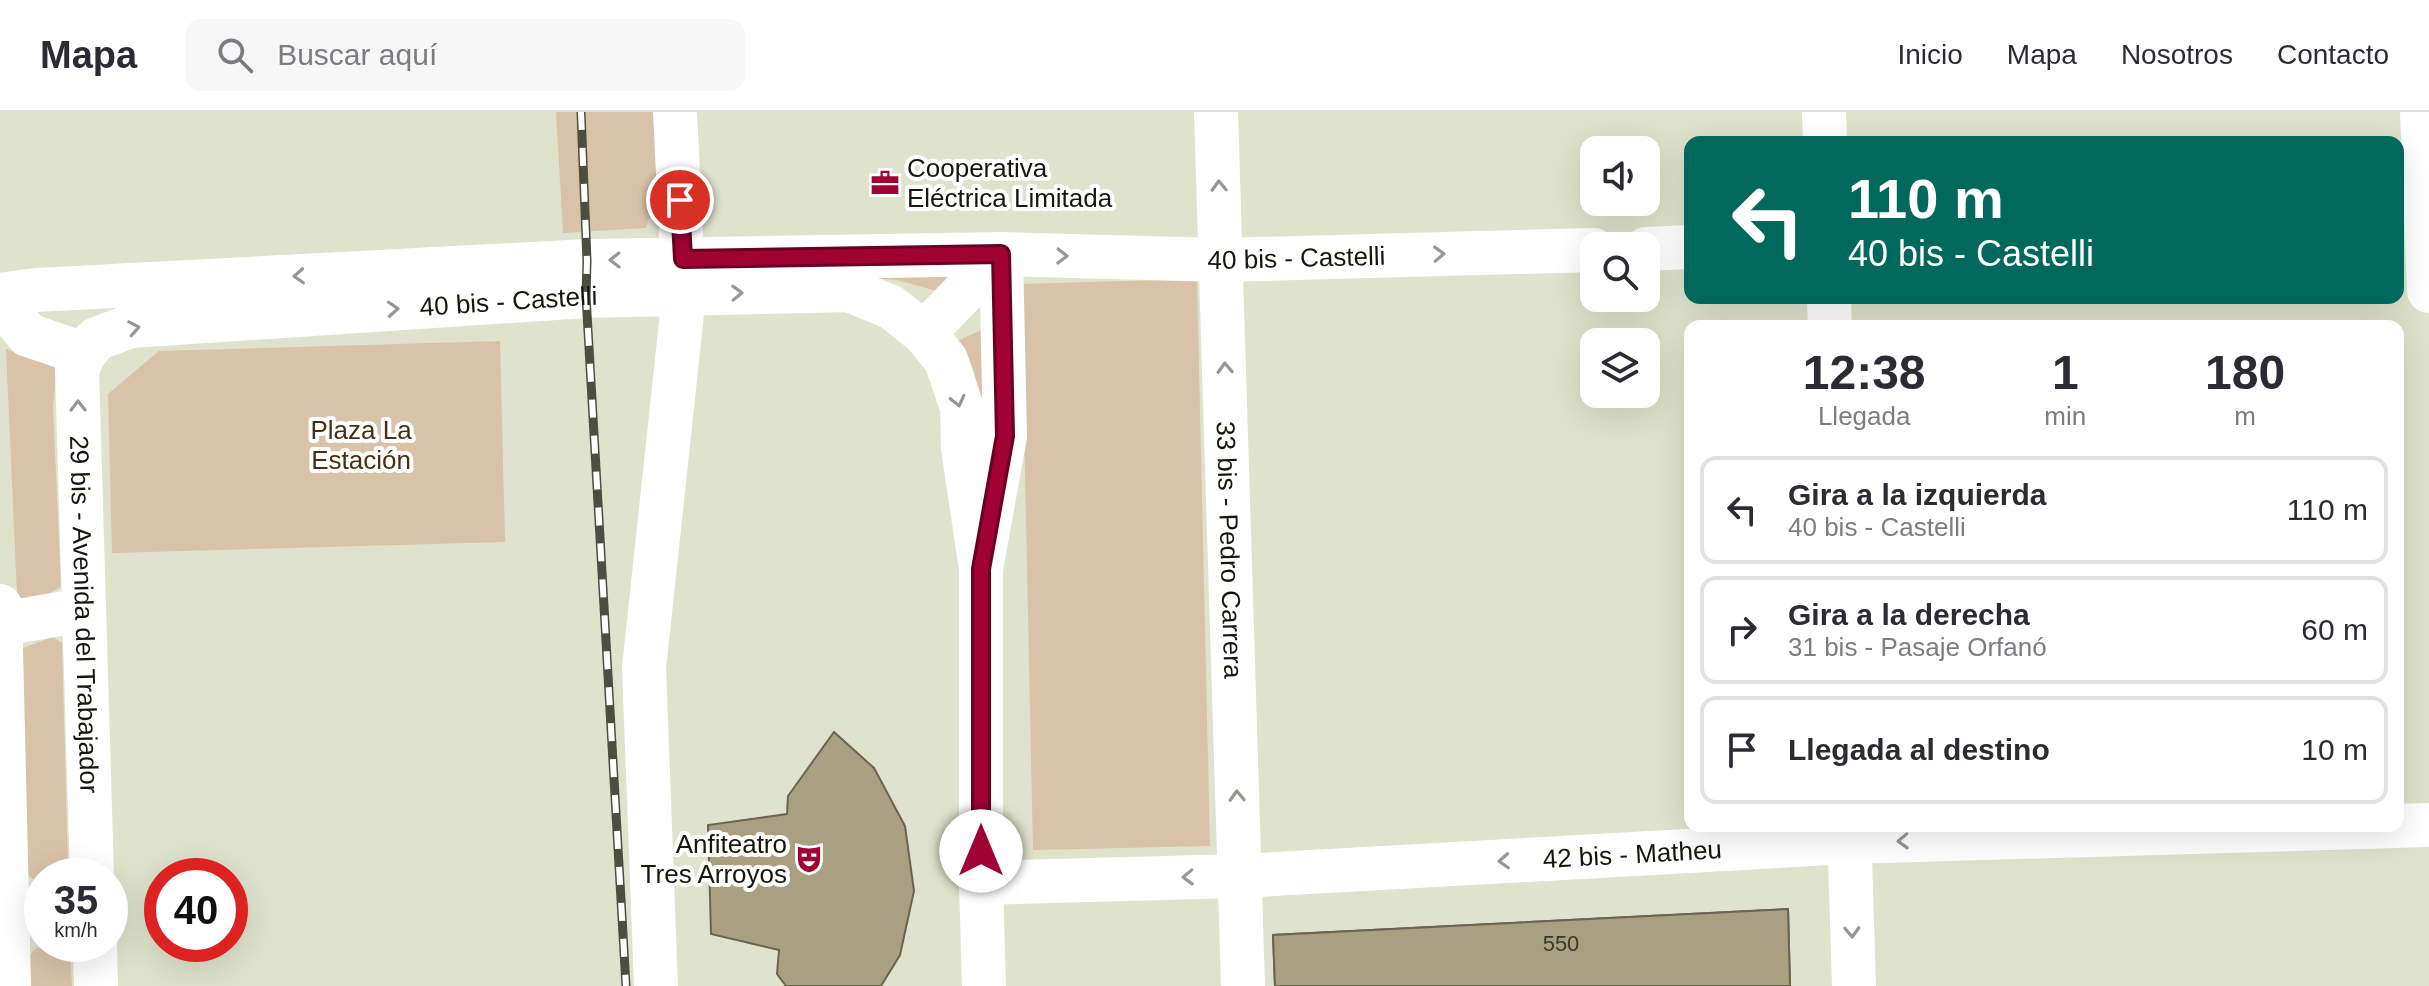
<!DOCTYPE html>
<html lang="es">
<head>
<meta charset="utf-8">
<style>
  :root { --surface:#fff; --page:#f7f7f7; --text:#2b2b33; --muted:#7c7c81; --line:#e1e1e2 }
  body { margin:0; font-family:Helvetica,sans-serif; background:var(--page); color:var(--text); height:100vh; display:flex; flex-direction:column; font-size:30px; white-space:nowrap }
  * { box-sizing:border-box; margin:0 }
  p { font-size:26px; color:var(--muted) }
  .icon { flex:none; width:44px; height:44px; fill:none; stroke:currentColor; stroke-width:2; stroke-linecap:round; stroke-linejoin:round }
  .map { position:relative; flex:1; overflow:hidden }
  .panel { position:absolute; left:1684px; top:208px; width:720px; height:512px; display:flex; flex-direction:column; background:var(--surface); border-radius:16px; box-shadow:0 8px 32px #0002 }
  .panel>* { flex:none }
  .hud { position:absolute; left:1684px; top:24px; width:720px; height:168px; border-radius:16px; box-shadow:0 8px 32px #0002; background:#00695c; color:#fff; overflow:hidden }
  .controls { position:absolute; left:1580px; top:24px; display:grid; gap:16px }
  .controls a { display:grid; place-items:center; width:80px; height:80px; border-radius:16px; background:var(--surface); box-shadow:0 8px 32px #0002; font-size:40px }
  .speed { position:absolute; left:24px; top:746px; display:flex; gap:16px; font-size:40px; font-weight:700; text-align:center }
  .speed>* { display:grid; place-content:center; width:104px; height:104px; border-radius:50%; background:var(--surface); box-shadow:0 8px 32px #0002; line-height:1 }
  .speed small { font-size:20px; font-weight:400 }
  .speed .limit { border:12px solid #d22; background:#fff; color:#111 }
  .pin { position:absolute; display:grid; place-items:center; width:68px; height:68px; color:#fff; margin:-34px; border:4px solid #fff; border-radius:50%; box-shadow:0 2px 8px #0007 }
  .me { position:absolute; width:88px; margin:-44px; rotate:0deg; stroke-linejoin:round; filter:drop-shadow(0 0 6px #0008) }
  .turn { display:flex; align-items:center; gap:28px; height:168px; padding:0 32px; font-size:36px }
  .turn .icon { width:104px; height:104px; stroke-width:2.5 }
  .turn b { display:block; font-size:56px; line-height:68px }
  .eta { display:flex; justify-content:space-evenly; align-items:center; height:136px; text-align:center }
  .eta b { font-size:48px; font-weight:700; line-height:56px }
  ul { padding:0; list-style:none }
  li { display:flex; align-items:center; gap:24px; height:108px; margin:0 16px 12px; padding:0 16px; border:4px solid var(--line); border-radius:16px }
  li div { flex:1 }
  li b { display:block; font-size:30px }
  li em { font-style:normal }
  header { display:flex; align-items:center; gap:48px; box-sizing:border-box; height:112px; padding:0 40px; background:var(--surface); border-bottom:2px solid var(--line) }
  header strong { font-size:38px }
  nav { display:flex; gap:44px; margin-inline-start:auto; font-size:28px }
  .search { width:560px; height:72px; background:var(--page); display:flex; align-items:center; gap:20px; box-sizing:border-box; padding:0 28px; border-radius:16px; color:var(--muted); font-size:30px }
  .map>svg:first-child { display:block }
  .green { fill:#d8c3a8 }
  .building { fill:#a9a082; stroke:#6a6451; stroke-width:2 }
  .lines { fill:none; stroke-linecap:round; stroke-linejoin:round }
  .minor { stroke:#fff; stroke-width:44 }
  .rail-casing { stroke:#4c4e42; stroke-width:9 }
  .rail { stroke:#fff; stroke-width:6; stroke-dasharray:18; stroke-linecap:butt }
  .oneway { stroke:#969693 }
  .route-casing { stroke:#690123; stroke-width:20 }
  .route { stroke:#a10236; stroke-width:14 }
  .labels { text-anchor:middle; stroke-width:8; stroke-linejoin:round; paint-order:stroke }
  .number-label { font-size:22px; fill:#3a382b }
  .poi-label { font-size:26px; fill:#15160e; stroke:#fff; text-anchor:start }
  .street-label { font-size:26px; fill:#15160e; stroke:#fff }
  .park-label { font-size:26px; fill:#47300d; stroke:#fff }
</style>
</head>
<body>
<header>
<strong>Mapa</strong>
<div class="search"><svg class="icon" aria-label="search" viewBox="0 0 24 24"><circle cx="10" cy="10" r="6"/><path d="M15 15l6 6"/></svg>Buscar aquí</div>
<nav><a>Inicio</a><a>Mapa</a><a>Nosotros</a><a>Contacto</a></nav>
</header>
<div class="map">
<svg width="2429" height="874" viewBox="0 0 2429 874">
  <rect width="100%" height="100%" fill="#dfe2cc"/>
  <g class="green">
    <polygon points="556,0 661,0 665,57 646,116 563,121"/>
    <polygon points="947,163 944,181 897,168 840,164"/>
    <polygon points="1197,167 1210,734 1033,738 1021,172"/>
    <path d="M984 217 989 321 979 319C978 285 981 256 957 229Z"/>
    <polygon points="500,229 505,430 112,441 108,282 159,239"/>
    <polygon points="6,237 57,254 53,295 61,475 31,491 22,489 17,483"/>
    <polygon points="53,525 62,531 68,760 66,764 42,764 42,770 37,770 26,762 20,537"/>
    <polygon points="63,835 70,842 72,874 30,874 30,843 36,836"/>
  </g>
  <g class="building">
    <polygon points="834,620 874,656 905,714 914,779 900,843 881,874 786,874 777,862 779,838 711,822 708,713 787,702 788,684"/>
    <polygon points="1788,797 1790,874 1633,874 1633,859 1443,874 1275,874 1273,823"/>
    <polygon points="1788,797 1790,874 1275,874 1273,823"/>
  </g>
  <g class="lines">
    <g class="minor">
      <path id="s1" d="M1216 0 1243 874"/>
      <polyline points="1824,0 1825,30"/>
      <polyline points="2422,0 2429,179"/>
      <polyline points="1646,137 1690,135"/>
      <polyline points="0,183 36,178 587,149 1001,142 1005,324 981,457"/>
      <polyline points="1829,186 1830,214"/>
      <path id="s2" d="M0 189 28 223 84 242 96 227 131 214 586 184 849 178 891 195 924 221 1001 142 1221 148 1594 138"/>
      <polyline points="924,221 946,248 962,296 963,336 981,457 981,771 984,874"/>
      <path id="s3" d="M84 242 77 258 92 764"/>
      <polyline points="0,494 9,874"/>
      <polyline points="1,512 83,498"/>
      <polyline points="1849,714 1854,874"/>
      <path id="s4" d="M981 771 1239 764 1849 730 2429 713"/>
      <polyline points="95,832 96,874"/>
      <polyline points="656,874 644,556 684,183 675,0"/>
    </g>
    <defs>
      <polyline id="rail" points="581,0 587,149 586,184 626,874"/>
    </defs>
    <use href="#rail" class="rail-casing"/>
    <use href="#rail" class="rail"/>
  </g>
  <defs><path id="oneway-chevron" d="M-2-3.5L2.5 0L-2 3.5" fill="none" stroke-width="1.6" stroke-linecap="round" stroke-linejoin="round" transform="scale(2)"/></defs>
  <g class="oneway">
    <use href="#oneway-chevron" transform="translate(1219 74) rotate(-92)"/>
    <use href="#oneway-chevron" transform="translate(1439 142) rotate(-2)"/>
    <use href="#oneway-chevron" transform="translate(1062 144) rotate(1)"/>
    <use href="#oneway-chevron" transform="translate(615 148) rotate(179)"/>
    <use href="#oneway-chevron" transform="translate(299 164) rotate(177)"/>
    <use href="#oneway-chevron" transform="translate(737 181) rotate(-2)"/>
    <use href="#oneway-chevron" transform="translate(393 197) rotate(-4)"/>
    <use href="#oneway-chevron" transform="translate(134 216) rotate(-10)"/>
    <use href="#oneway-chevron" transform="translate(1225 256) rotate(-92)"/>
    <use href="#oneway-chevron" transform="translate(958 289) rotate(76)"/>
    <use href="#oneway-chevron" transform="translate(78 294) rotate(-91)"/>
    <use href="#oneway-chevron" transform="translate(1237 684) rotate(-92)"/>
    <use href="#oneway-chevron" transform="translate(1903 729) rotate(178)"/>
    <use href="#oneway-chevron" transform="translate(1504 749) rotate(177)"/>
    <use href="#oneway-chevron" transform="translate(1188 765) rotate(178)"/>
    <use href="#oneway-chevron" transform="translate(1852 820) rotate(88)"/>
  </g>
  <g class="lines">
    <defs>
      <polyline id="route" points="680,88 683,147 1001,142 1005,324 981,457 981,739"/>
    </defs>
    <use href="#route" class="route-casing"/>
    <use href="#route" class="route"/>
  </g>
  <defs>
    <symbol id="office-bare" viewBox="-9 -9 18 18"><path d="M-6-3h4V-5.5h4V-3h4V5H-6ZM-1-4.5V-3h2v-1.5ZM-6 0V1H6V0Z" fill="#a10236" stroke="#fff" stroke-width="2.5" paint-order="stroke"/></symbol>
    <symbol id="theatre-bare" viewBox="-9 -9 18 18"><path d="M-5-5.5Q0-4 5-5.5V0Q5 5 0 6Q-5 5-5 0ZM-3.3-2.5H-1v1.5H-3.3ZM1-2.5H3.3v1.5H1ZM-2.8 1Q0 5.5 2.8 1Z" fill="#a10236" stroke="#fff" stroke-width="2.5" paint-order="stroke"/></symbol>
  </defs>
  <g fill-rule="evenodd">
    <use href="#office-bare" x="865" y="51" width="40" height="40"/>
    <use href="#theatre-bare" x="789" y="727" width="40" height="40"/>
  </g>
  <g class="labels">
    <g class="number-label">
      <text x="1561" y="839">550</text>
    </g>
    <g class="poi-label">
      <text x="907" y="65">Cooperativa<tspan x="907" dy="30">Eléctrica Limitada</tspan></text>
      <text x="787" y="741" text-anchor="end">Anfiteatro<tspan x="787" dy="30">Tres Arroyos</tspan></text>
    </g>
    <g class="street-label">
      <text dy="9" stroke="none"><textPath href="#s2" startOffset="1372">40 bis - Castelli</textPath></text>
      <text dy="9" stroke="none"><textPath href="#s2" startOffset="538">40 bis - Castelli</textPath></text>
      <text dy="9" stroke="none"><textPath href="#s1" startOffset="438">33 bis - Pedro Carrera</textPath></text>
      <text dy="9" stroke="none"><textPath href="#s3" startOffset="262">29 bis - Avenida del Trabajador</textPath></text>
      <text dy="9" stroke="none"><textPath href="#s4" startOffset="652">42 bis - Matheu</textPath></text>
    </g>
    <g class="park-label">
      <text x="361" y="327">Plaza La<tspan x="361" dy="30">Estación</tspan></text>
    </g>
  </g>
</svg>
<div class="controls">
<a><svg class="icon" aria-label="sound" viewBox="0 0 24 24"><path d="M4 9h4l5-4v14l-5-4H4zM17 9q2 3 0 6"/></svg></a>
<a><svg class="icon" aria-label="search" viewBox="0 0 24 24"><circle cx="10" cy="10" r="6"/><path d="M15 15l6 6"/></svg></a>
<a><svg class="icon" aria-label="layers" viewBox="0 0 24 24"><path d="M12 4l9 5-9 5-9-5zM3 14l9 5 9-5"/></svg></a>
</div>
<div class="speed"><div>35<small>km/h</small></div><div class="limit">40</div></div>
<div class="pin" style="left:680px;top:88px;background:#d93025"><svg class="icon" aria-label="arrive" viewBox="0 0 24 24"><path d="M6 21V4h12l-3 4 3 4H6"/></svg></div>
<svg class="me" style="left:981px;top:739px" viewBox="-20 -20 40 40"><circle r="19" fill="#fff"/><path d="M0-13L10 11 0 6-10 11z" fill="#a10236"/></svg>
<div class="hud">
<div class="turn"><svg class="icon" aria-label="left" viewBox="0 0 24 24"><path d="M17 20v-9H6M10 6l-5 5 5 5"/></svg><div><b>110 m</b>40 bis - Castelli</div></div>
</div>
<section class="panel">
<div class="eta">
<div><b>12:38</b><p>Llegada</p></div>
<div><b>1</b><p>min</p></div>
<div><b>180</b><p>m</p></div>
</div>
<ul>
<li><svg class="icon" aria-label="left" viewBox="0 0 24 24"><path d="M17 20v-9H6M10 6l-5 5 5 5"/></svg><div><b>Gira a la izquierda</b><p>40 bis - Castelli</p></div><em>110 m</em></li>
<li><svg class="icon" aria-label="right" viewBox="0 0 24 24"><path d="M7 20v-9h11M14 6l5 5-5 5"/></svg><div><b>Gira a la derecha</b><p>31 bis - Pasaje Orfanó</p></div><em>60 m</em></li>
<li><svg class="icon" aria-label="arrive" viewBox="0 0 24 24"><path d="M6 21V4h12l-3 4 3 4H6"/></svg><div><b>Llegada al destino</b></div><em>10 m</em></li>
</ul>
</section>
</div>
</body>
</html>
